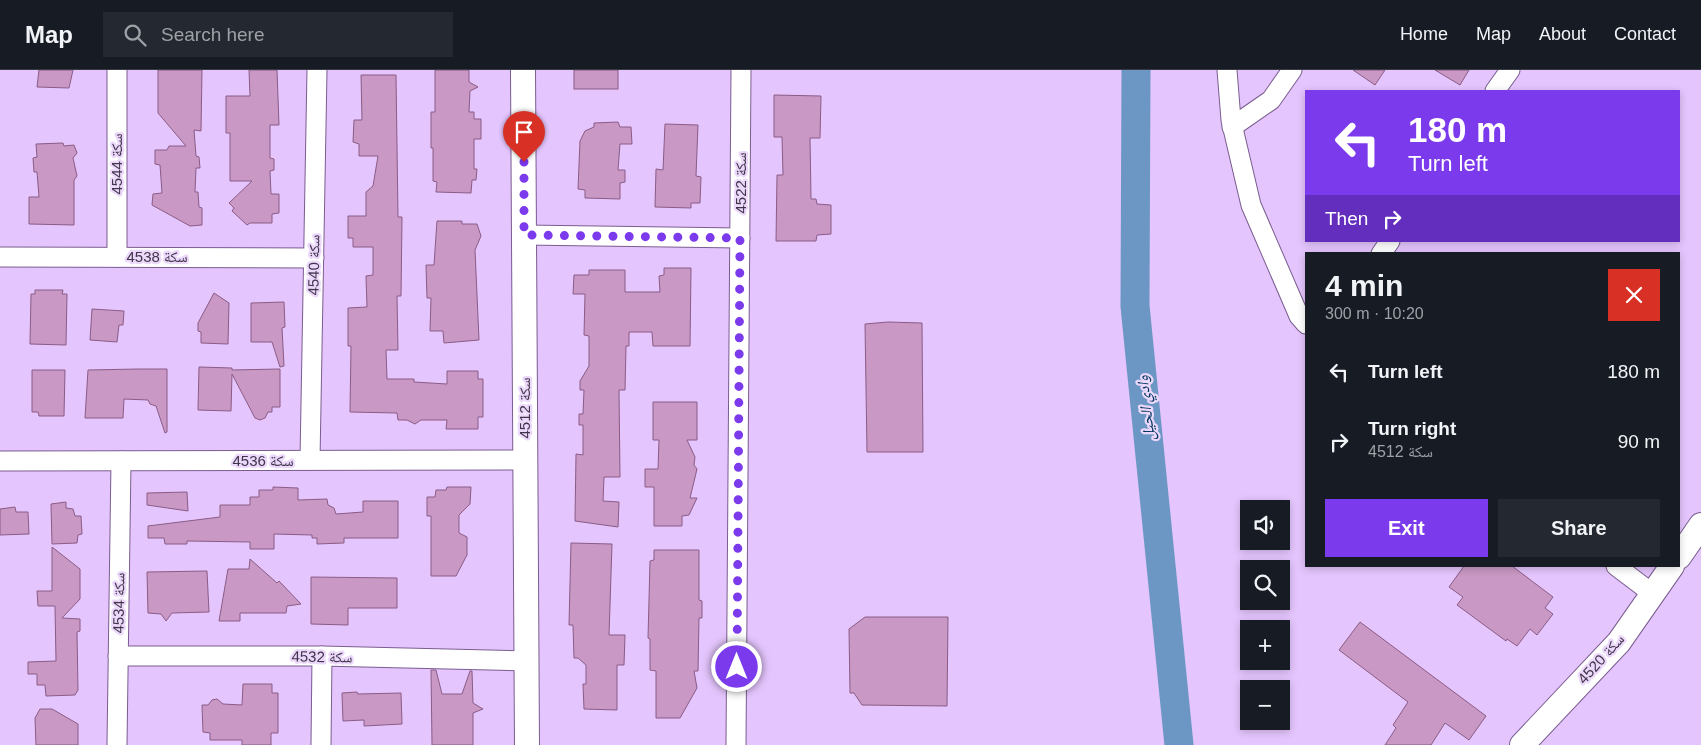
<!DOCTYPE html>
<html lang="en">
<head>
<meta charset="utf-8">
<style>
  :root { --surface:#171b24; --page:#242831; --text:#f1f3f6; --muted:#9ea1a6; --line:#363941; --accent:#7c3aed }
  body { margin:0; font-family:Helvetica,"Noto Naskh Arabic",sans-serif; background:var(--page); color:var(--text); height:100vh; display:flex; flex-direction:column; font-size:19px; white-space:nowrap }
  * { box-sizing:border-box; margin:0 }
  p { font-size:16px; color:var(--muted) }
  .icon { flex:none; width:28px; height:28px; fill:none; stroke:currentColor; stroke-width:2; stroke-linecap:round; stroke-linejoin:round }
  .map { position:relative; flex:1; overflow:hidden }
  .details { position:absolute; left:1305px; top:182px; width:375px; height:315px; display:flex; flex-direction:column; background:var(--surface); border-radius:0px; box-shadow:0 2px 8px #0003 }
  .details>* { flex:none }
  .top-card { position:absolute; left:1305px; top:20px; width:375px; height:152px; border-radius:0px; box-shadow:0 2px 8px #0003; background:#7c3aed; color:#fff; overflow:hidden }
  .fabs { position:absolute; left:1240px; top:430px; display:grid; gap:10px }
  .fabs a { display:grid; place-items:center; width:50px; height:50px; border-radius:0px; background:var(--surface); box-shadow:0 2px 8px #0003; font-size:25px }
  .pin { position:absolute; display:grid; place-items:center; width:42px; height:42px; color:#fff; margin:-51px -21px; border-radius:50% 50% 50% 0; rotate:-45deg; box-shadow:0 0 5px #0007 }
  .pin .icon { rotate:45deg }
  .me { position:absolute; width:55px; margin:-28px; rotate:0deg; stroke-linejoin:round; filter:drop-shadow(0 0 4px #0008) }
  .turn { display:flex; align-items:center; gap:18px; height:105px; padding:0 20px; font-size:22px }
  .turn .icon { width:65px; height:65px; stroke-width:2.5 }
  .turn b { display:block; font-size:35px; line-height:42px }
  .then { display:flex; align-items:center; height:48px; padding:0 20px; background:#0003; gap:10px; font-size:19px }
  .round { display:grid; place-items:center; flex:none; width:52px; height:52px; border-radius:0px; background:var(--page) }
  .overview { display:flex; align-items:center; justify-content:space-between; height:85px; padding:0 20px }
  h1 { font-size:30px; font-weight:700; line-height:38px }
  .cta { display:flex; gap:10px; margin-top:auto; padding:10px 20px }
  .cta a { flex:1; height:58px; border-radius:0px; background:var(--accent); color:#fff; font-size:20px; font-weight:700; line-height:58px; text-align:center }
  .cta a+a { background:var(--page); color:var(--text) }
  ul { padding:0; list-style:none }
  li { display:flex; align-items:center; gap:15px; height:70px; padding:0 20px }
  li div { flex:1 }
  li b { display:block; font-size:19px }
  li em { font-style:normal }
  header { display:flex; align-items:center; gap:30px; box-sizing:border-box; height:70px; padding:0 25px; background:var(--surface); border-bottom:1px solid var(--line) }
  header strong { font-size:24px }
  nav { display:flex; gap:28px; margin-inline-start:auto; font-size:18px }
  .search { width:350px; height:45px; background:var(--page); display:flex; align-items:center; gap:12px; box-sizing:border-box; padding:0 18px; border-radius:0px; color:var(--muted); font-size:19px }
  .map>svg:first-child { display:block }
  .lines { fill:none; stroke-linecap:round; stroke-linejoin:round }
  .river { stroke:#6c97c4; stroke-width:29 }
  .building { fill:#c998c4; stroke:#8a5c86 }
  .minor-casing { stroke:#7a5d8f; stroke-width:21 }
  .tertiary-casing { stroke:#7a5d8f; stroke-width:26 }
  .minor { stroke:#fff; stroke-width:19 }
  .tertiary { stroke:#fff; stroke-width:24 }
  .route { stroke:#7c3aed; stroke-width:9; stroke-dasharray:0 16.2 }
  .labels { text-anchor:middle; stroke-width:4.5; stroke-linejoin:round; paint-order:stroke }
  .street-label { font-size:15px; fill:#41344b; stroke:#ebd8fa }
  .water-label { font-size:16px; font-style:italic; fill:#033660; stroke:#ebd8fa }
</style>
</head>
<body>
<header>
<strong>Map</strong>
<div class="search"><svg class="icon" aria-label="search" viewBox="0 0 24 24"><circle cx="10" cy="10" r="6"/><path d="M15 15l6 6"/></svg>Search here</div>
<nav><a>Home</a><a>Map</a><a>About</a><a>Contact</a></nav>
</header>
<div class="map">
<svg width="1701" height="675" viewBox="0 0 1701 675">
  <rect width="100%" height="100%" fill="#e4c5fd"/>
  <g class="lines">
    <polyline class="river" points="1136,0 1135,236 1179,675"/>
  </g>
  <g class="building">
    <polygon points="39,0 73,0 69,18 37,17"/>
    <polygon points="158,0 202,0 201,61 194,60 196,86 199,87 200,98 196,98 195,122 198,122 199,137 202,138 202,155 190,156 152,135 153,124 162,123 160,95 155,94 155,80 167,80 169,76 186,76 158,43"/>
    <polygon points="249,0 277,0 279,55 270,55 270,88 274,89 274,100 270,101 271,124 279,124 279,143 272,144 272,153 250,153 247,155 232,141 234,138 229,133 252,111 230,111 230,63 226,63 226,26 250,26"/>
    <polygon points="435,0 469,0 469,12 478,17 470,21 469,42 474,42 474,49 481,49 481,69 474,69 474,99 477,99 476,110 472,110 471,123 436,122 437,112 433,111 433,78 431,78 431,42 435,42"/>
    <rect x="574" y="0" width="44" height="19"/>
    <polygon points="1353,0 1385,0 1375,15"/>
    <polygon points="1435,0 1469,0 1460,15"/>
    <polygon points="361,5 396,5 398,147 402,147 401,226 397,226 398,280 386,280 387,309 414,309 414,312 447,314 447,301 478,301 478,309 483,309 483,347 478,347 478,359 446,359 447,350 421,350 415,354 407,350 398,350 397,343 350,342 351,276 348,276 348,238 367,237 366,206 373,205 373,177 353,177 353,168 348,168 348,146 366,146 366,122 373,116 378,86 359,86 359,74 353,72 354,50 362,50"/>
    <polygon points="774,25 821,26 820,68 810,68 811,129 816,129 817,134 831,135 831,164 817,165 816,171 776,171 777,105 783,105 782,67 774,67"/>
    <polygon points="618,52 620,57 631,57 632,74 620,74 618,100 625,100 625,112 620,113 620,129 585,128 585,120 578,119 580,71 585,61 594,57 594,53"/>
    <polygon points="665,54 698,55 696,106 701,107 700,133 691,133 691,138 655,137 656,99 663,100"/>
    <polygon points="63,73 64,76 74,75 77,83 73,88 77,106 74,110 74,155 29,154 29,127 39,127 37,102 34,102 33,88 37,87 36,74"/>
    <polygon points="437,151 462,151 462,154 477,154 481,166 475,180 479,270 444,273 443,261 430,261 431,228 427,228 426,195 434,195"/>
    <polygon points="664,198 691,198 690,276 653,276 652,262 629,262 629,276 626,276 625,320 619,320 620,407 604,407 603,431 619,432 618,457 575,451 576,384 583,385 583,355 579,355 579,344 583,344 584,320 580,320 580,311 589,296 589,266 584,265 585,224 573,224 574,205 589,205 589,200 625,200 625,222 660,222 659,206 664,205"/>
    <polygon points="35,220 63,220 62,224 67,224 66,275 30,274 31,224 35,224"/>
    <polygon points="214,223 229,233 228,274 201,273 201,262 198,261 198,253"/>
    <polygon points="284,232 285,257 282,258 284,296 280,297 272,272 251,272 251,233"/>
    <polygon points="92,239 124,241 123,255 119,255 117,272 90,270"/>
    <polygon points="888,252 922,253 923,382 867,382 865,254"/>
    <polygon points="199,297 232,298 232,300 280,299 280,337 272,337 272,342 268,342 265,348 260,350 255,348 232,304 231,341 198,340"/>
    <polygon points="138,299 167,299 167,362 165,363 156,336 150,334 148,330 124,329 123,348 85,348 88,300"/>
    <polygon points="32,300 65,300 64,346 39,346 38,342 32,342"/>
    <polygon points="653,332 697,332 697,370 687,370 695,387 694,395 697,399 690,428 697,428 689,445 682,446 682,456 654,456 654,417 645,417 645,399 658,399 659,370 653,370"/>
    <polygon points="273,417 298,418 298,430 327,429 328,435 334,438 336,444 363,442 363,431 398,431 398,468 344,468 344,473 317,474 317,468 312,468 312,465 274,464 274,479 250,479 250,472 187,471 187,474 165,474 164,468 148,468 148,456 220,447 220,435 250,435 250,427 259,427 259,420 273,420"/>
    <polygon points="447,417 471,417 470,434 459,445 459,463 467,467 467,485 456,506 431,506 431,446 427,446 427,427 435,427 436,420 446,420"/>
    <polygon points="187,422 188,441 147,435 147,423"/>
    <polygon points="66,432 66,438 73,439 75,446 81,446 82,464 78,465 77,473 52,474 51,434"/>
    <polygon points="15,437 16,442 28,442 29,464 0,465 0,439"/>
    <polygon points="571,473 612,474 609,565 625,565 624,595 617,595 617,640 584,639 583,614 586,614 586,595 578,588 574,588 573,555 569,555"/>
    <polygon points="52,477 80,499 80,529 62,548 80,549 80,561 77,562 78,620 75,625 46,626 45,615 37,615 37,604 28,604 28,592 56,591 55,536 38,536 37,521 52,521"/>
    <polygon points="654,480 699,480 699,530 702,531 702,548 699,548 698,601 694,601 697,618 680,648 656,648 656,601 650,600 650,569 648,568 650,491 654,490"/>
    <polygon points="250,489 277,513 279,511 301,534 287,536 286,543 240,543 240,551 219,551 228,499 249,499"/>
    <polygon points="1464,496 1512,496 1553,527 1545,538 1553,544 1537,565 1530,559 1517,576 1507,569 1506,571 1457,535 1463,527 1449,517"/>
    <polygon points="207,501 209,542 172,543 166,551 161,544 148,543 147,502"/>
    <polygon points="311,507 397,508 397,538 348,538 348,555 311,554"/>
    <polygon points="865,547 948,547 947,636 862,635 854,623 850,623 849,559"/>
    <polygon points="1360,552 1486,646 1469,670 1445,653 1431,675 1385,675 1396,658 1393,655 1408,632 1339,580"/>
    <polygon points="431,600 436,600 442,624 462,624 470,601 472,601 473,633 483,639 473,643 473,675 432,675"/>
    <polygon points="243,614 272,614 272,623 278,623 278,663 271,663 271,675 242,675 242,670 210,670 210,663 203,662 202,635 208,635 212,630 217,629 223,634 242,635"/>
    <polygon points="357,622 358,624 401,623 402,654 364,656 364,650 343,651 342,623"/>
    <polygon points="40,639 52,639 78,654 78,675 36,675 35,648"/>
  </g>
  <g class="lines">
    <defs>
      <g id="minor">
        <polyline points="1227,0 1231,50 1251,135 1299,246 1306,254"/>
        <polyline points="1495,21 1510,0"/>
        <polyline points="1232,57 1271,30 1292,0"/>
        <polyline points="524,165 740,168"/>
        <polyline points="1381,184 1390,171"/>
        <polyline points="0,187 314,188"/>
        <polyline points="117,187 117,0"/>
        <polyline points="310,390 317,0"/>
        <polyline points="0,391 525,390"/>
        <polyline points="1616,496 1653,524"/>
        <polyline points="118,586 322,586 526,591"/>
        <polyline points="117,675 121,391"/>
        <polyline points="321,675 322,586"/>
        <polyline points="736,675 741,0"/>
      </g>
      <g id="tertiary">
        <polyline points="523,0 527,675"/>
        <polyline points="1679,487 1701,455"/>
        <polyline points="1522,675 1619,572 1672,496"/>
      </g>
    </defs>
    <use href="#minor" class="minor-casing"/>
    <use href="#tertiary" class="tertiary-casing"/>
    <use href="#minor" class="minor"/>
    <use href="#tertiary" class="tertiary"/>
  </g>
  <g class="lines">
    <polyline class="route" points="524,92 524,165 740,168 737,597"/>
  </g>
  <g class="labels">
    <g class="street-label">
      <text transform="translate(117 94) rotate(-90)" y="5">سكة 4544</text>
      <text transform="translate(741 113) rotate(-90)" y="5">سكة 4522</text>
      <text x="157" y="192">سكة 4538</text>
      <text transform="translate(314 195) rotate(-89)" y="5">سكة 4540</text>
      <text transform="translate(525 338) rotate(-90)" y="5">سكة 4512</text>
      <text x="263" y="396">سكة 4536</text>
      <text transform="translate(119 533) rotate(-89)" y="5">سكة 4534</text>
      <text transform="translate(322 587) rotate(1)" y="5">سكة 4532</text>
      <text transform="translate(1601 589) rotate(-48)" y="5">سكة 4520</text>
    </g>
    <g class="water-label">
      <text transform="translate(1145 338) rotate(-96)" y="6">وادي الحيل</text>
    </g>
  </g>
</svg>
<div class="fabs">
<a><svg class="icon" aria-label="sound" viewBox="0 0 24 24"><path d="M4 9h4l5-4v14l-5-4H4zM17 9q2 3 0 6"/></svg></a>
<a><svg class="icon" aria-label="search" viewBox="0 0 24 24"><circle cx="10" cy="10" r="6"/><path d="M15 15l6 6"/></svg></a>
<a>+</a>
<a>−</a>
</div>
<div class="pin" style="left:524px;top:92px;background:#d93025"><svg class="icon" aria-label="arrive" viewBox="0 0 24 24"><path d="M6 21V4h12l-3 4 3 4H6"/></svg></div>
<svg class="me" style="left:737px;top:597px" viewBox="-20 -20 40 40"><circle r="17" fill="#7c3aed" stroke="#fff" stroke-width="3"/><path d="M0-11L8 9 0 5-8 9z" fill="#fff"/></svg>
<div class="top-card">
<div class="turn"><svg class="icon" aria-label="left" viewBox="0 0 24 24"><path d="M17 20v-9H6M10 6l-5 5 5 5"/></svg><div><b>180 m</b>Turn left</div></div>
<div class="then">Then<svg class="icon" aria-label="right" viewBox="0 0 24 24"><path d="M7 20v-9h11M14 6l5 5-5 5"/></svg></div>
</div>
<section class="details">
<div class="overview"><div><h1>4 min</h1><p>300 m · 10:20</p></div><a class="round" style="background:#d93025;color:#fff"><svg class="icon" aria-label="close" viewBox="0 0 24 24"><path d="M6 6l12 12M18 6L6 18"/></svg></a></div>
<ul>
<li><svg class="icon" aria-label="left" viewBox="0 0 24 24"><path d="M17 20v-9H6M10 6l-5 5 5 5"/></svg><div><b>Turn left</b></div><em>180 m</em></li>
<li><svg class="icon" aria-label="right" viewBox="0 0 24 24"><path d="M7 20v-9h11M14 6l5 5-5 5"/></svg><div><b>Turn right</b><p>سكة 4512</p></div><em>90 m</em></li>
</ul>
<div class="cta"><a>Exit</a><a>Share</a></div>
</section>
</div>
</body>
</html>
